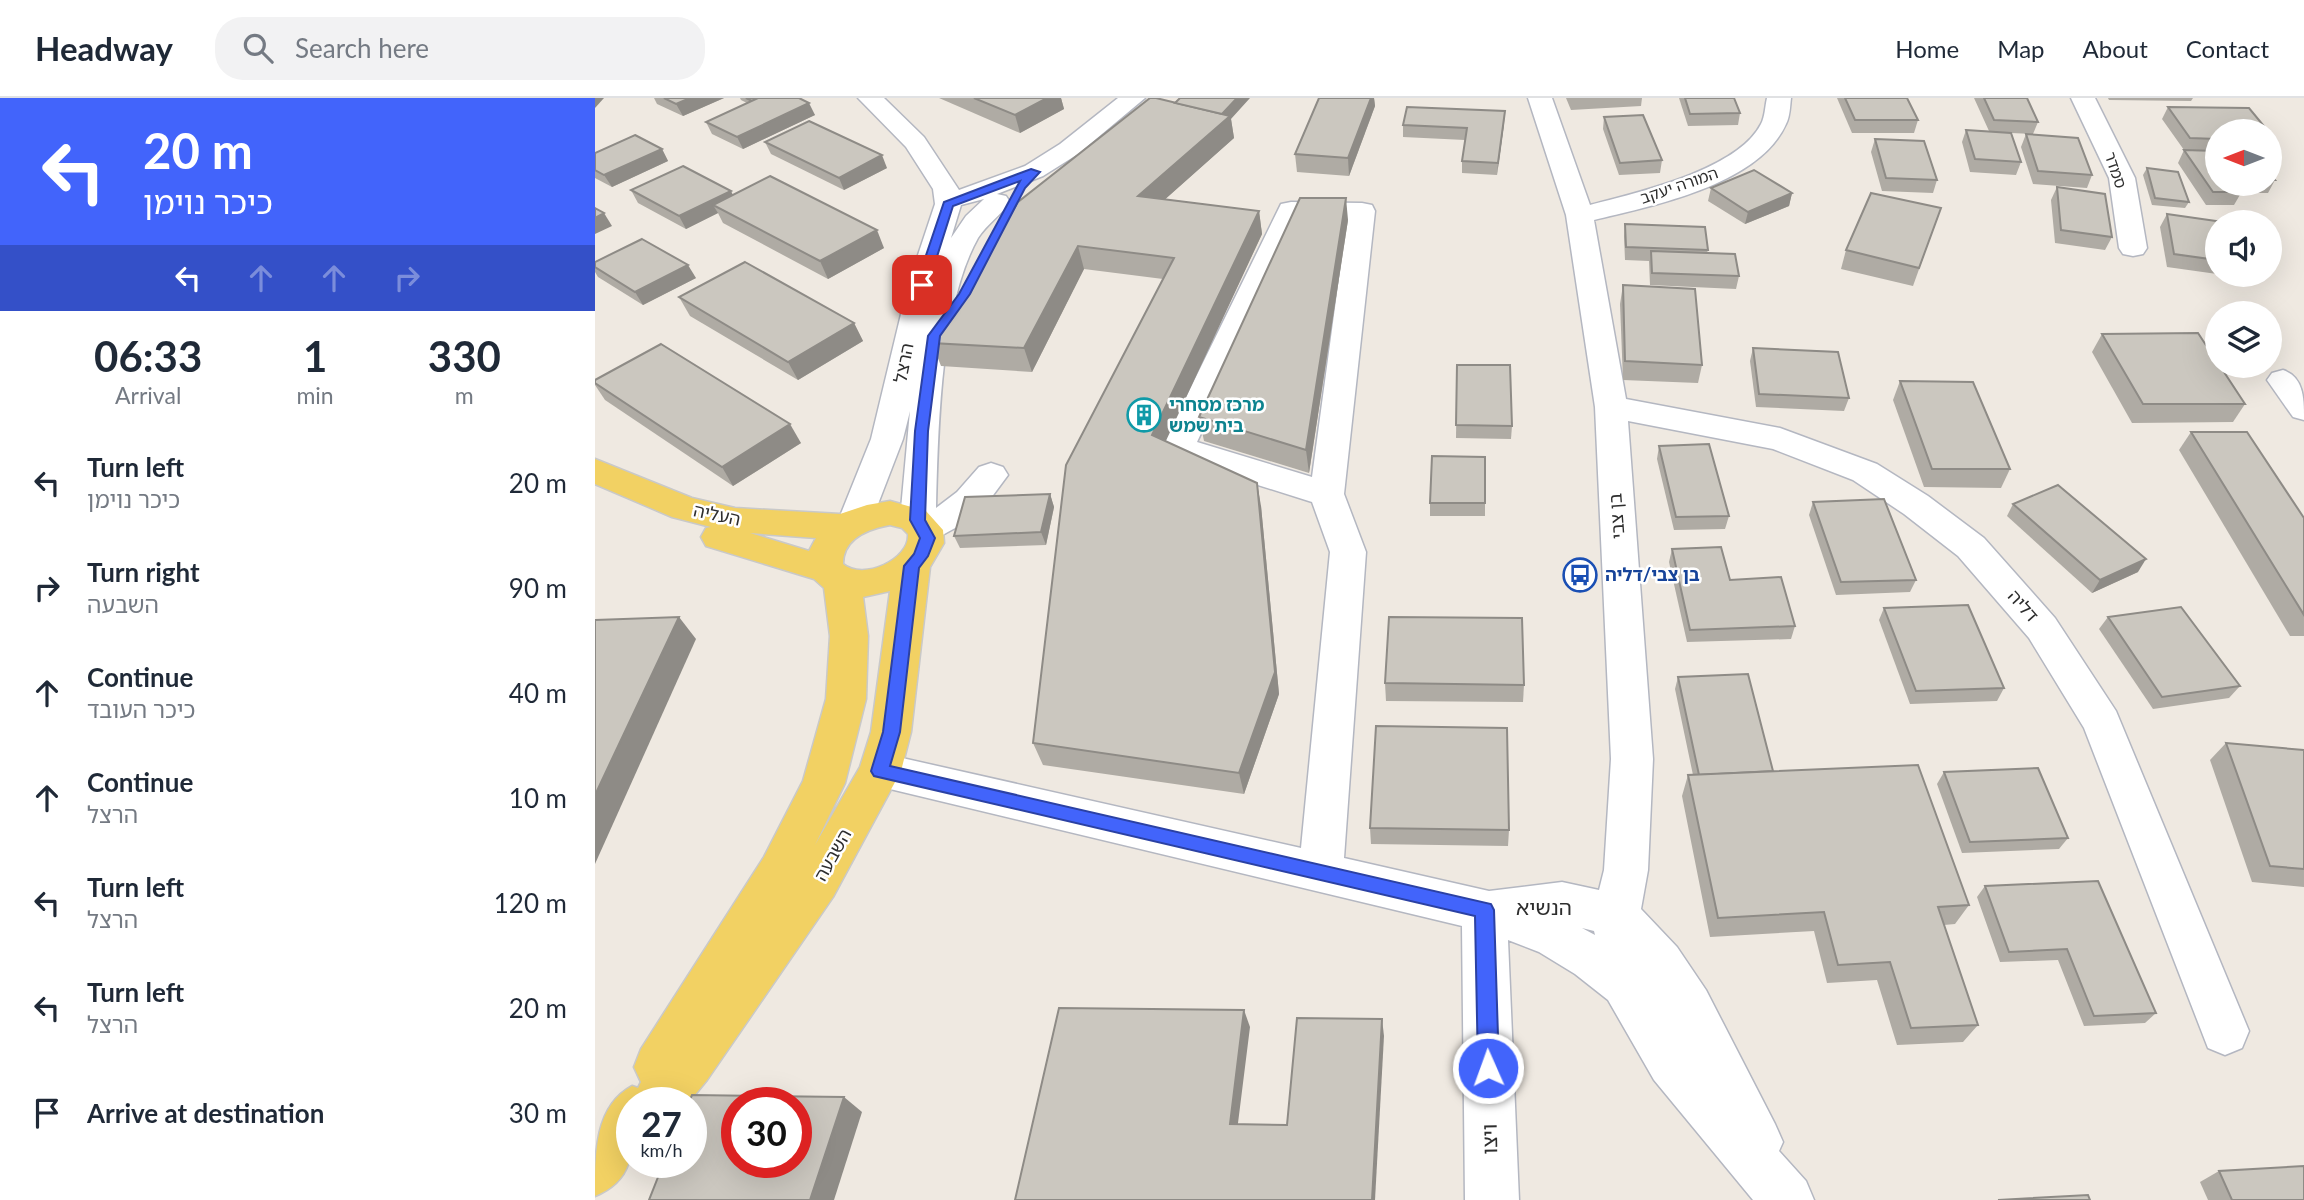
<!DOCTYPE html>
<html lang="en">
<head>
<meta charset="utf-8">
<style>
  :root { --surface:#fff; --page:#f2f2f3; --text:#1f2937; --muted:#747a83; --line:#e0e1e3 }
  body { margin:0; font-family:Lato,"Noto Sans Hebrew",sans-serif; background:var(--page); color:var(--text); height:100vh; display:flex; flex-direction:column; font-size:26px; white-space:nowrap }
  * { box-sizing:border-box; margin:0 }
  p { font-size:23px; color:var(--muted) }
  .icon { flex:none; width:38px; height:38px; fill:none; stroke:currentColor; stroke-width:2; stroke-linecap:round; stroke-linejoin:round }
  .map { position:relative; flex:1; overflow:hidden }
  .sheet { display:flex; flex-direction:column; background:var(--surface); width:595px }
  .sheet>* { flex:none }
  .hud { background:#4264fb; color:#fff; overflow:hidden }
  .needle { width:46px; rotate:270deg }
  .fabs { position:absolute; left:1610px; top:21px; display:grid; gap:14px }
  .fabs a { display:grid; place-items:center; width:77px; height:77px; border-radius:50%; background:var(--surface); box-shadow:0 7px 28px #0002; font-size:35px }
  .speed { position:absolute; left:21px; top:989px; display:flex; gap:14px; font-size:35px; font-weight:700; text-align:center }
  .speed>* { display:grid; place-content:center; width:91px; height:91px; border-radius:50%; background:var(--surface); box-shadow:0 7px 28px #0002; line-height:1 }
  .speed small { font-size:18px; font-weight:400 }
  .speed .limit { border:10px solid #d22; background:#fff; color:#111 }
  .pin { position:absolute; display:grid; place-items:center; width:60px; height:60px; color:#fff; margin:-30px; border-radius:14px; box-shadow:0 4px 10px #0006 }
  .me { position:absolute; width:77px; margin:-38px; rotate:358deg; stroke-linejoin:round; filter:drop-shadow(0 0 5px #0008) }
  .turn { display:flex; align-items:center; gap:24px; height:147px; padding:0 28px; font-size:32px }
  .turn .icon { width:91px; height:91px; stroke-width:2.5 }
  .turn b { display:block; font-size:49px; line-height:60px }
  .lanes { display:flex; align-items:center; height:66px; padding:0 28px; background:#0003; justify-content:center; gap:35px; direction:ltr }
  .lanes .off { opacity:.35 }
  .eta { display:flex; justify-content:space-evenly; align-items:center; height:119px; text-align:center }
  .eta b { font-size:42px; font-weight:700; line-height:49px }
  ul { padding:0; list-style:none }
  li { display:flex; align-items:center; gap:21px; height:105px; padding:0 28px }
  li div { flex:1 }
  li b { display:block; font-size:26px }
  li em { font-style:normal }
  header { display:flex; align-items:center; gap:42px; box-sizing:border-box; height:98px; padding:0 35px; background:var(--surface); border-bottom:2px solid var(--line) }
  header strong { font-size:33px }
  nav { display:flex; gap:38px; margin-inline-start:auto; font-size:24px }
  .search { width:490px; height:63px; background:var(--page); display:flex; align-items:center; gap:18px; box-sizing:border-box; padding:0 24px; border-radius:28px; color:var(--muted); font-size:26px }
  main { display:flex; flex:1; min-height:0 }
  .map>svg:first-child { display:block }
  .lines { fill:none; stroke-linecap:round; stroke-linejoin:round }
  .minor-casing { stroke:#b4b7c1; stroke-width:3 }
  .major-casing { stroke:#c9c9c9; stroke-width:3 }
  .minor { fill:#fff; fill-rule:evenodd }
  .major { fill:#f2d163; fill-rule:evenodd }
  .wall { fill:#afaba4 }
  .shaded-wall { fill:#8e8b86 }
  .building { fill:#cbc7bf; stroke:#8e8b86; stroke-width:2; fill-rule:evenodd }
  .route { fill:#4264fb; stroke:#2b41a3; stroke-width:2 }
  .labels { text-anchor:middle; stroke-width:5; stroke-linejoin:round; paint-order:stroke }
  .far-street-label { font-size:16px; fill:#2e2e2e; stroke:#fff }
  .street-label { font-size:18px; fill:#2e2e2e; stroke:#fff }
  .culture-label { font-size:18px; font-weight:bold; fill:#0d838f; stroke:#fff; text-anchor:start }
  .transit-label { font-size:18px; font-weight:bold; fill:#164399; stroke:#fff; text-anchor:start }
  .near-street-label { font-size:21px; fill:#2e2e2e; stroke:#fff }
</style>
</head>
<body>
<header>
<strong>Headway</strong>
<div class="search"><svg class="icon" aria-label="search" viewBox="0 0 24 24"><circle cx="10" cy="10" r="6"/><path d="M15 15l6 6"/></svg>Search here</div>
<nav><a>Home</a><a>Map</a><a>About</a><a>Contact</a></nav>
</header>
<main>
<section class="sheet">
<div class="hud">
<div class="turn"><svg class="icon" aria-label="left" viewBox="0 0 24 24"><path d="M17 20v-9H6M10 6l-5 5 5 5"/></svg><div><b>20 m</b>כיכר נוימן</div></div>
<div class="lanes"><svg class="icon" aria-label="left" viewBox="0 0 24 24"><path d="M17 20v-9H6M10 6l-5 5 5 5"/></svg><svg class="icon off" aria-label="ahead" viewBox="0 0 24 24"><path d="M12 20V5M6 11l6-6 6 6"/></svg><svg class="icon off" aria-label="ahead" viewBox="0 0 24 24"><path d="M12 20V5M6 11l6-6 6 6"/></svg><svg class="icon off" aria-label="right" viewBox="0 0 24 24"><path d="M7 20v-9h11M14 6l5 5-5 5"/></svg></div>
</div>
<div class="eta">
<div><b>06:33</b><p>Arrival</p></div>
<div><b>1</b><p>min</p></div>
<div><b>330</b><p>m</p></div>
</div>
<ul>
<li><svg class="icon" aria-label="left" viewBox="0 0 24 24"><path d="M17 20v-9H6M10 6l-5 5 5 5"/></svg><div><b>Turn left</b><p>כיכר נוימן</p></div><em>20 m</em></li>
<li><svg class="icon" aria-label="right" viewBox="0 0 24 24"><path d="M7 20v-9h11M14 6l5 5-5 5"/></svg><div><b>Turn right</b><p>השבעה</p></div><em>90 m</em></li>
<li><svg class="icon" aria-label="ahead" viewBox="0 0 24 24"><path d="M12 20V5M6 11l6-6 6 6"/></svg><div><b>Continue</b><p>כיכר העובד</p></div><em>40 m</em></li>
<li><svg class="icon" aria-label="ahead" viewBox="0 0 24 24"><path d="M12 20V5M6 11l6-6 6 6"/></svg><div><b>Continue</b><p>הרצל</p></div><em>10 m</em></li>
<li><svg class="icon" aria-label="left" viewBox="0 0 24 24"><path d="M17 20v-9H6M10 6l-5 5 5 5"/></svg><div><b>Turn left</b><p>הרצל</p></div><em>120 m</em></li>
<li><svg class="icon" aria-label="left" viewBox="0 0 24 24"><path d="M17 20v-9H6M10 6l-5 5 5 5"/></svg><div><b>Turn left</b><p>הרצל</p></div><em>20 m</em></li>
<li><svg class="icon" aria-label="arrive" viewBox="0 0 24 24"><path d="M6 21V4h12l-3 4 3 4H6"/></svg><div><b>Arrive at destination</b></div><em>30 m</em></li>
</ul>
</section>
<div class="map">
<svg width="1709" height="1102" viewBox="0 0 1709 1102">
  <rect width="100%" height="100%" fill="#efe9e1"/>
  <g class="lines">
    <defs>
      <g id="minor">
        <path d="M263 0H289L329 39 364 92 430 68 465 46 523 0H550L483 56 448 78 402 96 411 98 415 104C406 117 392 126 383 140 345 208 343 332 341 410L362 394 384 369 396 365 408 369 413 377 393 404 371 424 342 440 330 444 318 440 305 422 315 313 308 341 273 432 261 435 249 432 243 423 276 341 313 187 340 106 338 91 311 49ZM389 101 371 118 356 140 366 107Z"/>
        <path d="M933 0H957L995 107C1041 95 1143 72 1166 26 1170 19 1170 8 1172 0H1196C1195 8 1195 19 1191 26 1164 87 1057 108 999 122L1031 301 1185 330 1282 366 1333 398 1389 440 1460 520 1521 613 1654 933 1647 950 1630 957 1613 950 1489 630 1434 540 1363 458 1309 416 1258 382 1178 351 1033 323 1058 661 1053 772 1046 811 1082 849 1111 892 1180 1026 1188 1044 1184 1053 1211 1083 1219 1102H1158L1059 982 1013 902 980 876 944 854 913 842 924 1102H870L867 828 270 685 264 673 270 661 285 655 706 750 735 454 717 404 571 358 566 350 686 106 696 104 767 105 777 107 780 113 749 396 771 454 749 760 894 793 967 784 1004 792 1009 772 1016 661 1000 309 971 117ZM706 120 752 121 717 379 602 344ZM987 830 999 833 1000 837Z"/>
        <polygon points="1476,0 1500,0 1540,80 1552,150 1548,156 1538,158 1528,156 1524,150 1514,80"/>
        <path d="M1688 272C1709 279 1709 301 1709 322L1698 319 1672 282 1677 275Z"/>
      </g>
      <path id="major" d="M0 361 97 400 140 410 245 416 272 407 295 403 331 413 348 432 349 445 335 469 316 634 306 673 238 799 112 982 94 1004H37C37 1045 44 1080 0 1098 0 1054 0 1008 37 988L43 990 46 984 39 969 46 951 169 759 208 683 231 601 235 538 229 490 219 481 111 448 106 439 111 430 116 429 77 419 0 386ZM295 427 307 430 313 436C315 462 268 483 248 466 248 440 273 431 295 427ZM155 435 221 440 214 453ZM295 493 276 634 265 669 220 747 250 685 271 601 273 538 268 499Z"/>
    </defs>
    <use href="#minor" class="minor-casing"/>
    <use href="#major" class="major-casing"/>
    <use href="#minor" class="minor"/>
    <use href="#major" class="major"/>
  </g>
  <g class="wall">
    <polygon points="59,0 129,0 88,18 62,6"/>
    <polygon points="145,0 204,0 220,17 148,51 117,36 111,24 152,5 146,2"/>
    <polygon points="344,0 466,0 469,11 425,35"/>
    <polygon points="724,0 779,0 780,8 754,78 702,74 700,56"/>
    <polygon points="971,0 1047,0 1046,8 976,12"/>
    <polygon points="1084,0 1139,0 1145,15 1143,27 1093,28"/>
    <polygon points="1242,0 1312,0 1323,22 1319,35 1257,35"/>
    <polygon points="1379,0 1432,0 1443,24 1438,36 1416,35 1426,64 1421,77 1375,74 1367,44 1371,32 1394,33"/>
    <polygon points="1513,0 1598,0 1596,3 1514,2"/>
    <polygon points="1573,9 1622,33 1622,86 1675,86 1675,76 1680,82 1673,95 1646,95 1639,107 1611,107 1583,65 1589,52 1567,21"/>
    <polygon points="1009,19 1067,62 1065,75 1024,77 1008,31"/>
    <polygon points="636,21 639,40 570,101 664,113 667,136 570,343 666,408 684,596 649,696 448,667 438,645 568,181 489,171 437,274 346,268 337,245"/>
    <polygon points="909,26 902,77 867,75 867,63 870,42 808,39 808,27"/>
    <polygon points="1431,36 1497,77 1492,90 1438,86 1426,49"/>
    <polygon points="1675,36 1680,41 1675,50"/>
    <polygon points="1280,41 1342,82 1338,95 1287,93 1276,54"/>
    <polygon points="170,44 292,70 249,92 176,56"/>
    <polygon points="67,51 73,63 17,89 0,80 0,55"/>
    <polygon points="1552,70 1594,104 1590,110 1557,107 1548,77"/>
    <polygon points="1462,89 1517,139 1510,152 1460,145 1456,102"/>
    <polygon points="1116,90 1197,95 1194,108 1150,126 1113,103"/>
    <polygon points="36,92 138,97 289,150 233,181 128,125 123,115 91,131 43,105"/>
    <polygon points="1346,110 1318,188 1246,171 1251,152"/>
    <polygon points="1572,116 1622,124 1622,176 1572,169 1565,129"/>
    <polygon points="753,122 714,375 609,343 604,319"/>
    <polygon points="1030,126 1113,152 1112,155 1144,178 1141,191 1055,187 1054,163 1030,162 1029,138"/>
    <polygon points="0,164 101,180 48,207 3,179 0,174"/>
    <polygon points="1028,187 1107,267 1103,285 1028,282 1025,206"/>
    <polygon points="84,199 259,225 268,243 203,282 95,218"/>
    <polygon points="1507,236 1650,306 1638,324 1537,325 1497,254"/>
    <polygon points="1158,250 1254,300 1249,313 1161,309 1155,263"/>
    <polygon points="862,267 917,328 916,341 861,340"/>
    <polygon points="0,282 206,345 138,388 10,302 0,287"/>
    <polygon points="1305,283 1415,371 1406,390 1329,389 1298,302"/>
    <polygon points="1596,334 1709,420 1709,538 1695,538 1584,352"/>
    <polygon points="1064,348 1134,418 1130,431 1079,432 1062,361"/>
    <polygon points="890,359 890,418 835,418 835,405"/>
    <polygon points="455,396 459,409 451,447 365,450 359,438"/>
    <polygon points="1218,404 1321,482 1315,494 1241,497 1214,417"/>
    <polygon points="1418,406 1543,474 1497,495 1412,418"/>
    <polygon points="1077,451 1135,482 1200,528 1196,541 1092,544 1074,464"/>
    <polygon points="1289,510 1409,590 1402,603 1315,606 1284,522"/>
    <polygon points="1513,519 1645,588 1634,600 1558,611 1504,531"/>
    <polygon points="1083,579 1178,673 1374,807 1360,826 1349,827 1383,927 1368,944 1302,947 1282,882 1232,885 1219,833 1115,839 1087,698 1093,677 1098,677 1080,591"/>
    <polygon points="790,585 929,587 928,604 791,603"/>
    <polygon points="1631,645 1709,652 1709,789 1657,784 1615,662"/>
    <polygon points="1349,674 1473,740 1464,751 1367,755 1342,686"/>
    <polygon points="775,730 914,732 913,748 776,746"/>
    <polygon points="1390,788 1561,915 1550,925 1489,928 1463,862 1405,864 1382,799"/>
    <polygon points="1624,1073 1709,1102 1613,1102 1605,1084"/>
  </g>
  <g class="shaded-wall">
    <polygon points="0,0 9,0 0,10"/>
    <polygon points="95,0 129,0 88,18 81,6"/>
    <polygon points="452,0 466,0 469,11 425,35 420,17"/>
    <polygon points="642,0 655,0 636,21 639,40 548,121 543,98"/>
    <polygon points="776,0 779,0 780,8 754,78 753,60"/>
    <polygon points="214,5 220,17 148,51 142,39"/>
    <polygon points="910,13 909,26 902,77 903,65"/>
    <polygon points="67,51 73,63 17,89 9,77"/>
    <polygon points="287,57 292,70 249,92 244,80"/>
    <polygon points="136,93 142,105 118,107 123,115 91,131 84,118"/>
    <polygon points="1197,95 1194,108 1150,126 1153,114"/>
    <polygon points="751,100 753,122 714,375 711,352"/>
    <polygon points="664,113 667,136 563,360 557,337"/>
    <polygon points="9,115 17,128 0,136 0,120"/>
    <polygon points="282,132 289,150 233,181 225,163"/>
    <polygon points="483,148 489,171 437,274 429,250"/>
    <polygon points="93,167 101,180 48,207 40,194"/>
    <polygon points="259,225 268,243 203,282 193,264"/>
    <polygon points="195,326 206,345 138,388 127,369"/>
    <polygon points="662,385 666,408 684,596 649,696 644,675"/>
    <polygon points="455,396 459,409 451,447 446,434"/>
    <polygon points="1551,461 1543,474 1497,495 1505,482"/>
    <polygon points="84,519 101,541 0,766 0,697"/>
    <polygon points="649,912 655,929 641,1041 635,1026"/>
    <polygon points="787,921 789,938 780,1102 777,1102"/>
    <polygon points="249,999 267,1014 239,1102 215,1102"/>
  </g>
  <g class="building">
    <polygon points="69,0 95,0 81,6"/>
    <polygon points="151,0 163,0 157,3"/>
    <polygon points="163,0 204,0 214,5 142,39 111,24"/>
    <polygon points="379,0 452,0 420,17"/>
    <polygon points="555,0 561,0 635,18 543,98 664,113 557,337 662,385 680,574 644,675 438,645 471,367 579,160 483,148 429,250 337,245 423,104"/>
    <polygon points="585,0 642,0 627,16 580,5"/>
    <polygon points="724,0 776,0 753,60 700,56"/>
    <polygon points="1090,0 1139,0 1145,15 1095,16"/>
    <polygon points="1250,0 1312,0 1323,22 1260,22"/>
    <polygon points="1389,0 1432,0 1443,24 1399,22"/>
    <polygon points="812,9 910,13 903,65 867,63 872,30 808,27"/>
    <polygon points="1573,9 1654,10 1673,33 1622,33 1622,41 1595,40"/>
    <polygon points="1048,17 1067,62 1025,65 1009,19"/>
    <polygon points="214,23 287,57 244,80 170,44"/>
    <polygon points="1371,32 1416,35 1426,64 1380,61"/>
    <polygon points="1431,36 1483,40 1497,77 1443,73"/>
    <polygon points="40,37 67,51 9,77 0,72 0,55"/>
    <polygon points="1280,41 1329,43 1342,82 1291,80"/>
    <polygon points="1589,52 1622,53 1622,86 1639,86 1646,94 1618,94"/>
    <polygon points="88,68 136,93 84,118 36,92"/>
    <polygon points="1552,70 1583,74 1594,104 1560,100"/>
    <polygon points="1159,72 1197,95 1153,114 1116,90"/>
    <polygon points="1675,76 1680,82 1675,82"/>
    <polygon points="175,78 282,132 225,163 118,107"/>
    <polygon points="1462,89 1510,96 1517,139 1466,132"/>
    <polygon points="1276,95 1346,110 1324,170 1251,152"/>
    <polygon points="705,100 751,100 711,352 604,319"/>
    <polygon points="0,110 9,115 0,120"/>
    <polygon points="1572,116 1628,124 1622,124 1622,162 1579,156"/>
    <polygon points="1030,126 1110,129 1113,152 1031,149"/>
    <polygon points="47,141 93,167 40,194 0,169 0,164"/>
    <polygon points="1056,153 1140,156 1144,178 1057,175"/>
    <polygon points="150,164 259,225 193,264 84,199"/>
    <polygon points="1028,187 1100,191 1107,267 1030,263"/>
    <polygon points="1603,235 1622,264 1622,268 1625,268 1650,306 1548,306 1507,236"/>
    <polygon points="66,246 195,326 127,369 0,285 0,282"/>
    <polygon points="1158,250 1243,254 1254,300 1164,296"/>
    <polygon points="862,267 915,267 917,328 861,327"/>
    <polygon points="1305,283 1378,284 1415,371 1337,371"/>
    <polygon points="1596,334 1652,334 1709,420 1709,517"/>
    <polygon points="1114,346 1134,418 1081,419 1064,348"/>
    <polygon points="837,358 890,359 890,405 835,405"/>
    <polygon points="1463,387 1551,461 1505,482 1418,406"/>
    <polygon points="455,396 446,434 359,438 370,399"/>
    <polygon points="1289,401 1321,482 1246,484 1218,404"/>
    <polygon points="1126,449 1135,482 1186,479 1200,528 1095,532 1077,451"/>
    <polygon points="1373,507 1409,590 1321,593 1289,510"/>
    <polygon points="1586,509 1645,588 1567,599 1513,519"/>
    <polygon points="84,519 0,697 0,522"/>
    <polygon points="794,519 927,520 929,587 790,585"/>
    <polygon points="1153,576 1178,673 1104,677 1083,579"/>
    <polygon points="781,628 912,630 914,732 775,730"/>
    <polygon points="1631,645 1709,652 1709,771 1675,768"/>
    <polygon points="1323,667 1374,807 1343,809 1383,927 1316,930 1295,864 1243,867 1229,814 1123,820 1093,677"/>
    <polygon points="1443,670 1473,740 1375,744 1349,674"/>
    <polygon points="1503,783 1561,915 1499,918 1472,851 1414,854 1390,788"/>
    <polygon points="464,910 649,912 635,1026 692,1027 702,920 787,921 777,1102 420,1102"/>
    <path d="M97 997 249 999 215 1102H54L69 1064H96V1004H94ZM142 1004H201V1064H142Z"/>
    <polygon points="1709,1068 1709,1102 1637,1102 1624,1073"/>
    <polygon points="1493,1097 1495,1102 1403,1102"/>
  </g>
  <polygon class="route" points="436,71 445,74 430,90 375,196 345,238 333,333 330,422 340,440 333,458 324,470 305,634 295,668 896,806 899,812 904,970 901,977 893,980 886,977 883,970 880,818 279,678 276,673 288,634 309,468 319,456 325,440 315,422 320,333 333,238 364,196 425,83 358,108 333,187 327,190 321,187 349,104"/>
  <defs>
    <symbol id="building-ring" viewBox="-11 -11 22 22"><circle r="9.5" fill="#fff" stroke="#0f9aa8" stroke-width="1.5"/><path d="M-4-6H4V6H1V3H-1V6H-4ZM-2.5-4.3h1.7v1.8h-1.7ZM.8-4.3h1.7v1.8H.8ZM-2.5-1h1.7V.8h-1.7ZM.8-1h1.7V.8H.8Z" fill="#0f9aa8"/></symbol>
    <symbol id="bus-ring" viewBox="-11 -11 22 22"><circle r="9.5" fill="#fff" stroke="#1a4fb4" stroke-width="1.5"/><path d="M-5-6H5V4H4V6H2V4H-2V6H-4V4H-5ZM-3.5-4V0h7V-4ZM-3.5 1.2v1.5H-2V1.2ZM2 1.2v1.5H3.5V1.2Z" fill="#1a4fb4"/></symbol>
  </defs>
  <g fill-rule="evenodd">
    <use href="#building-ring" x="530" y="298" width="38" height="38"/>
    <use href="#bus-ring" x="966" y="458" width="38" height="38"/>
  </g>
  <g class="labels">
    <g class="far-street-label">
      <text transform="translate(1521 72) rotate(71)" y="6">סמדר</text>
      <text transform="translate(1084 87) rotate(-19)" y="6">המורה יעקב</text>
    </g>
    <g class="street-label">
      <text transform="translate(309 265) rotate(-79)" y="6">הרצל</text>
      <text transform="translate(122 417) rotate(12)" y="6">העליה</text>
      <text transform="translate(1022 418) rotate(-94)" y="6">בן צבי</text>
      <text transform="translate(1428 508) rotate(48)" y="6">דליה</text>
      <text transform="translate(238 757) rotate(-61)" y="6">השבעה</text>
    </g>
    <g class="culture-label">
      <text x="574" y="313">מרכז מסחרי<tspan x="574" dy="21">בית שמש</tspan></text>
    </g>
    <g class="transit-label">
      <text x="1010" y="483">בן צבי/דליה</text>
    </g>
    <g class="near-street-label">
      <text x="949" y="817">הנשיא</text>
      <text transform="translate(895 1041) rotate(-91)" y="7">ויצו</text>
    </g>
  </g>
</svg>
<div class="fabs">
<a><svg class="needle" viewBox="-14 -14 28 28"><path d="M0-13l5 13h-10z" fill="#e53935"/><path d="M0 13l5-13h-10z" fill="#747a83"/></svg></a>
<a><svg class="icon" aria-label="sound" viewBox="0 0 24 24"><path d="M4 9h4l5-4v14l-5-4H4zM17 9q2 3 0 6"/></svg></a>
<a><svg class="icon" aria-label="layers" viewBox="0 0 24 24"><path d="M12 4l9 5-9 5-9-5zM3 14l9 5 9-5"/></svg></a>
</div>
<div class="speed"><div>27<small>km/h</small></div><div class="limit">30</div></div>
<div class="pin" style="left:327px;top:187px;background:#d93025"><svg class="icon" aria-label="arrive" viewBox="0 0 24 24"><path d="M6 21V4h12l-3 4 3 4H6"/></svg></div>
<svg class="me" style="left:893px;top:970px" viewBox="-20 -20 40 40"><circle r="17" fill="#4264fb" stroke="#fff" stroke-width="3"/><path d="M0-11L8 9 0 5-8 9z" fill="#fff"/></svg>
</div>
</main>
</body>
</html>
